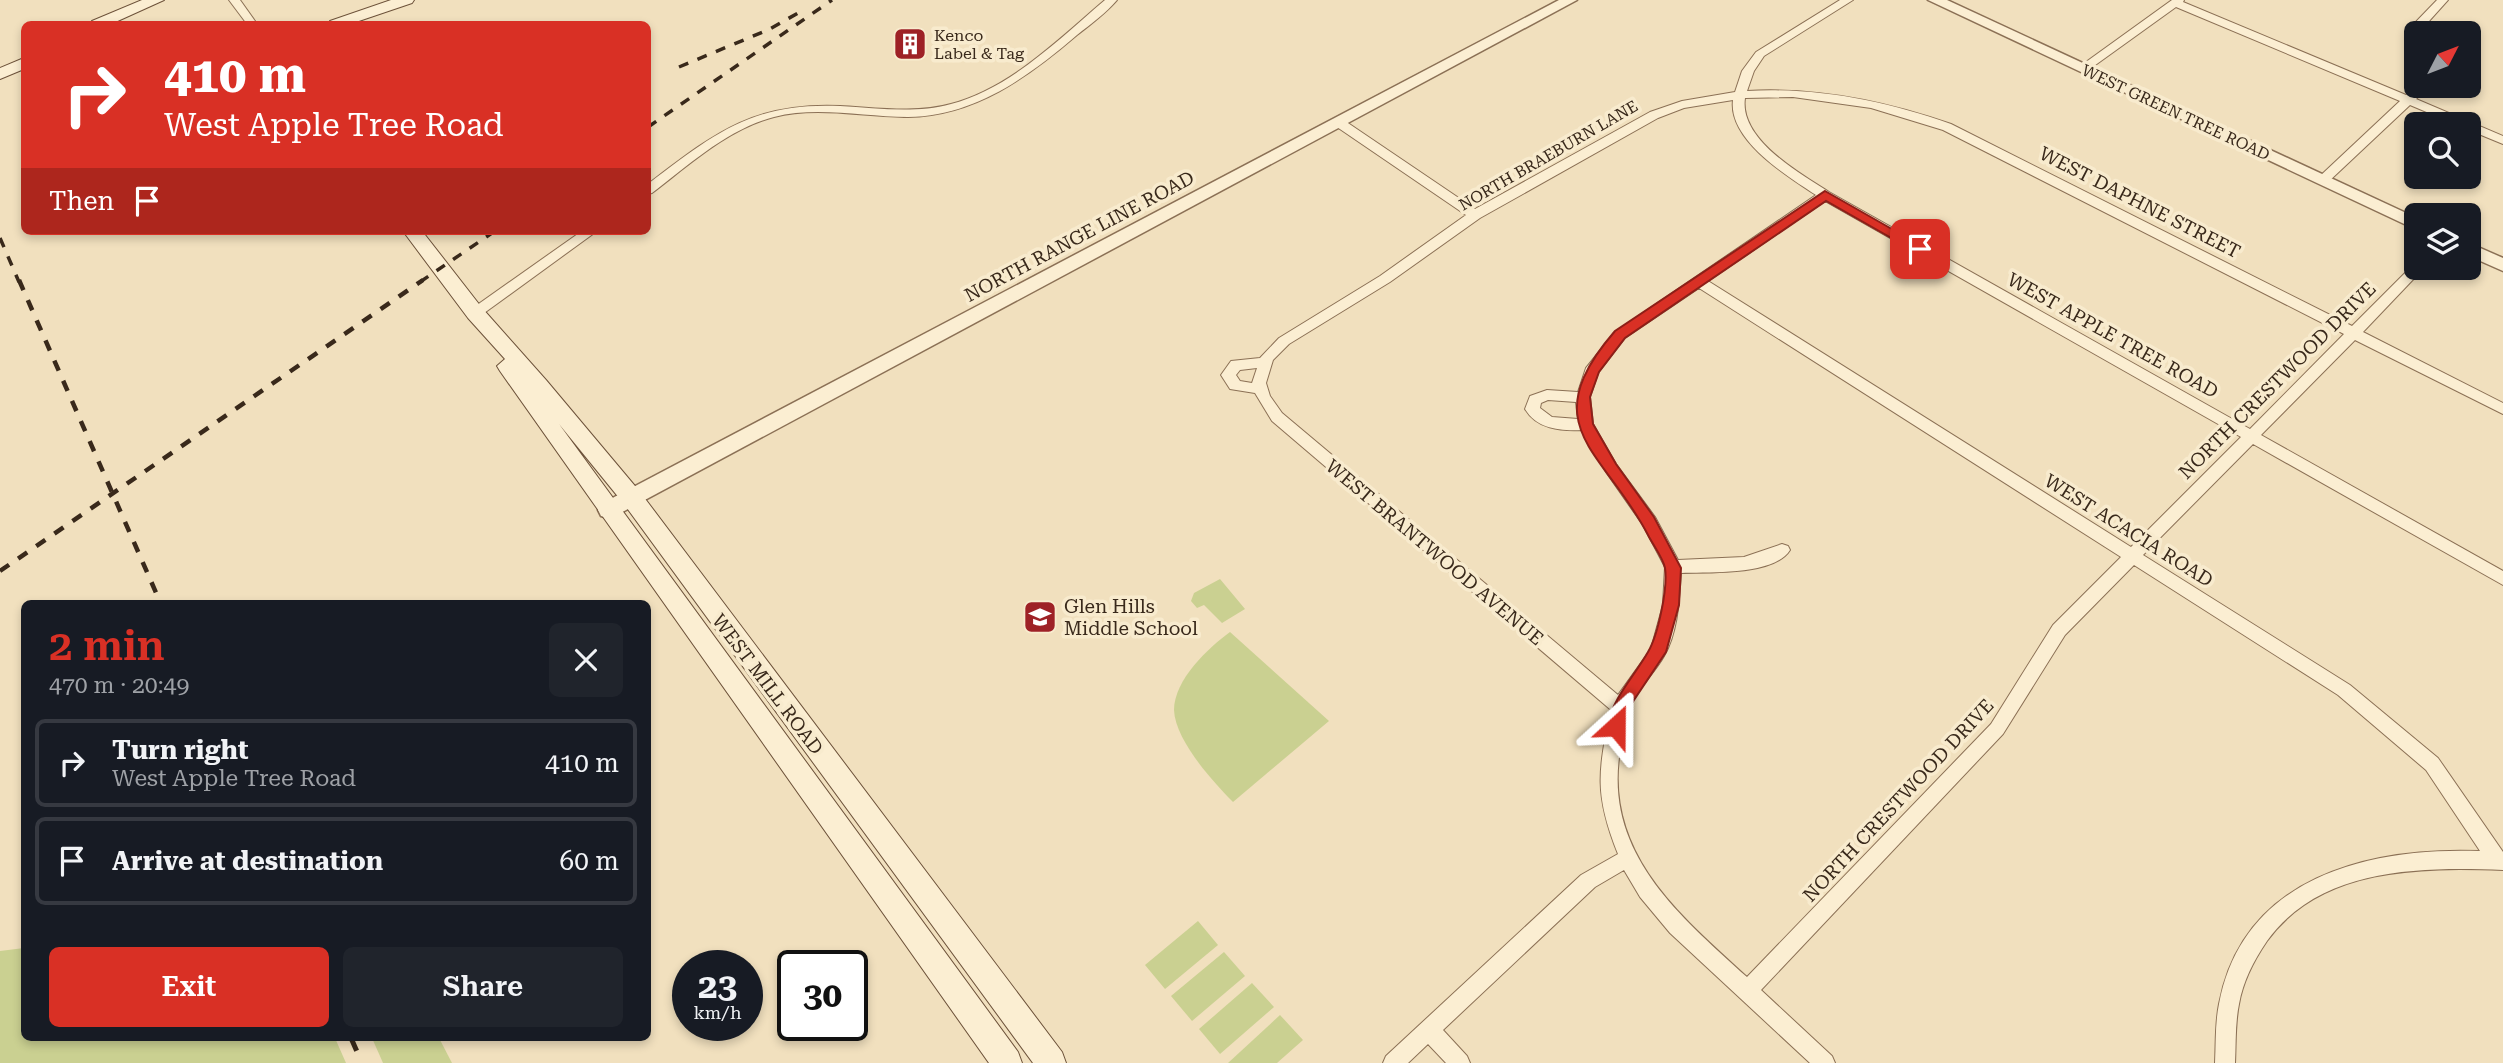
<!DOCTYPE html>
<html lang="en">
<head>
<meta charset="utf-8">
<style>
  :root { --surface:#171b24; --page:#20242c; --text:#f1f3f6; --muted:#9ea1a6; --line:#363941; --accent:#d93025 }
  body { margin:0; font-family:"Roboto Serif",serif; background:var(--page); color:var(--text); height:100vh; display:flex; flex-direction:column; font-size:26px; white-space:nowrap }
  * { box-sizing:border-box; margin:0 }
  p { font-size:23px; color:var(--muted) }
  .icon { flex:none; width:38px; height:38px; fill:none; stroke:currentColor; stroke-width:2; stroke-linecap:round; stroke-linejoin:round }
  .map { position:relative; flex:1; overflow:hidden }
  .details { position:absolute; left:21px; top:600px; width:630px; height:441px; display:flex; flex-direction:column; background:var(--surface); border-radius:10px; box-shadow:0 4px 10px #0003 }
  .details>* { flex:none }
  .guide { position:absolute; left:21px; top:21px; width:630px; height:214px; border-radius:10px; box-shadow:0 4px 10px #0003; background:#d93025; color:#fff; overflow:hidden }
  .needle { width:46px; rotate:48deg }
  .controls { position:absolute; left:2404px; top:21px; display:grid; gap:14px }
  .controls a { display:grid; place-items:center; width:77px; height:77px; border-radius:10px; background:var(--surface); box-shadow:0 4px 10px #0003; font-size:35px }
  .speed { position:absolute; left:672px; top:950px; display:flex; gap:14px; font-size:35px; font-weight:700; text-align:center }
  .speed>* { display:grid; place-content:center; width:91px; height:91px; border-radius:50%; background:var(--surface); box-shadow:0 4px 10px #0003; line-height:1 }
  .speed small { font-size:18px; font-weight:400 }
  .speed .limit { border:4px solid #111; border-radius:10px; background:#fff; color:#111 }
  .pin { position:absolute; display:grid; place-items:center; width:60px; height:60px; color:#fff; margin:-30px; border-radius:14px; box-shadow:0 4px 10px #0006 }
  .me { position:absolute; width:77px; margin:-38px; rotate:24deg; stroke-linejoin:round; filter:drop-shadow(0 0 5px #0008) }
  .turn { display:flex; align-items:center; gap:24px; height:147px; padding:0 28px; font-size:32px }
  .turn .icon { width:91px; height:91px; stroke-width:2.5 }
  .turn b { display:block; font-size:49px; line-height:60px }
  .then { display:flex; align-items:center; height:66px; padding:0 28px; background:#0003; gap:14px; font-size:26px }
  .round { display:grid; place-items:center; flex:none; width:74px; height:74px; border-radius:10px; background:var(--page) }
  .overview { display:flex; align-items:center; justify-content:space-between; height:119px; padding:0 28px }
  h1 { font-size:42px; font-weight:600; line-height:52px; color:var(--accent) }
  .action { display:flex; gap:14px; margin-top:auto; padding:14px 28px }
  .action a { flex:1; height:80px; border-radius:10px; background:var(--accent); color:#fff; font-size:28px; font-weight:600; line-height:80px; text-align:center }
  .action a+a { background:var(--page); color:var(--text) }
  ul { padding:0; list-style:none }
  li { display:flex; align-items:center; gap:21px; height:88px; margin:0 14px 10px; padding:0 14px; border:4px solid var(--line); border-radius:10px }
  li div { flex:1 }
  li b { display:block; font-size:26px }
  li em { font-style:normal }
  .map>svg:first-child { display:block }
  .green { fill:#cad091 }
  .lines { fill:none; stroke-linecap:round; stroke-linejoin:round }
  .minor-casing { stroke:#8b7055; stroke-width:2 }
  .tertiary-casing { stroke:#8b7055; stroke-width:3 }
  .secondary-casing { stroke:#6c5139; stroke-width:2 }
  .minor { fill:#fbeed2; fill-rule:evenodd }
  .tertiary { fill:#fbeed2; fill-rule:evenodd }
  .secondary { fill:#fbeed2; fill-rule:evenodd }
  .rail-far2 { stroke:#39291b; stroke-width:3.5; stroke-dasharray:10 10; stroke-linecap:butt }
  .rail-far1 { stroke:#39291b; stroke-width:4.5; stroke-dasharray:11 11; stroke-linecap:butt }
  .rail { stroke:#39291b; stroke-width:5; stroke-dasharray:14 14; stroke-linecap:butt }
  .route { fill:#d93025; stroke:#8d1f18; stroke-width:2 }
  .labels { text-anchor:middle; stroke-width:7; stroke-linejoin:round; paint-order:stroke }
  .far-poi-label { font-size:16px; fill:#39291b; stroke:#f8ebce; text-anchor:start }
  .far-street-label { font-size:16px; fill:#39291b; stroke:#f8ebce }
  .street-label { font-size:19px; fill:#39291b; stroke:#f8ebce }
  .poi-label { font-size:19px; fill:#39291b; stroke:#f8ebce; text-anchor:start }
</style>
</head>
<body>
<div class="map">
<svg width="2503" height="1063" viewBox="0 0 2503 1063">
  <rect width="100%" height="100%" fill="#f1e0be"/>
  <g class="green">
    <polygon points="1220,579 1245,609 1222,623 1204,605 1197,608 1191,601 1194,593"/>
    <path d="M1230 632 1329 721 1233 802C1213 782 1175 740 1174 710 1174 680 1208 648 1230 632Z"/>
    <polygon points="1198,921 1218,945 1165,989 1145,965"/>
    <polygon points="24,948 24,1038 335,1038 346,1063 0,1063 0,951"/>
    <polygon points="1224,952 1245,976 1192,1021 1171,996"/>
    <polygon points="1252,983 1274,1007 1220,1054 1199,1029"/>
    <polygon points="1280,1015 1303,1040 1277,1063 1228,1063"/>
    <polygon points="372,1038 439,1038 452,1063 383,1063"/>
  </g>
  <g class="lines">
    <defs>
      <g id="minor">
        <polygon points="229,0 240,0 257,24 247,24"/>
        <path d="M1105 0H1117C1106 13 1091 24 1077 35 1028 77 975 116 908 117 864 117 817 106 774 117 728 129 690 164 652 193L648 194V184C714 134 752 102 840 106 877 108 915 114 951 104 1011 88 1059 39 1105 0Z"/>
        <path d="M1840 0H1853L1764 56 1754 71 1747 91C1818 87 1885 101 1951 124L2352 326 2413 265 2424 268 2363 332 2503 403V414L2355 340 2261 435 2503 571V585L2253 444 2143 555 2350 685 2438 758 2503 852V870C2421 867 2320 867 2267 941 2254 960 2243 981 2239 1004 2235 1023 2236 1044 2235 1063H2215C2216 1044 2215 1023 2219 1004 2243 877 2368 847 2480 851L2426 770 2338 695 2134 565 2065 635 2003 734 1761 990 1832 1056 1835 1063H1810L1670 933 1640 897 1624 870 1595 887 1443 1030 1467 1056 1470 1063H1446L1428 1044 1408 1063H1383L1386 1056 1581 875 1618 854C1594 794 1598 771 1611 710L1272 421 1255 393 1230 389 1221 375 1231 361 1260 358 1279 338 1380 276 1466 215 1334 125V119H1342L1475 209 1650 112 1682 101 1735 92 1742 71 1756 52ZM1793 97 1871 108 1943 130 2344 334 2250 429 1829 192C1799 173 1739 139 1745 98ZM1733 100C1728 140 1787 176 1816 195L1615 332 1586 368 1578 392 1547 390 1530 396 1525 409C1537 429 1560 431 1582 430L1606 472 1643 525 1665 567 1663 605 1651 649 1618 695 1282 413 1270 396 1266 383 1273 360 1289 344 1390 282 1480 218 1658 118 1684 108ZM1825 201 2241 437 2131 547 1708 281ZM1699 288 2121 557 2053 625 1991 724 1747 977C1680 916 1603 853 1620 751 1622 738 1623 721 1628 709 1636 690 1654 674 1664 656 1678 632 1679 600 1681 573 1708 572 1774 576 1790 550L1788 546 1782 544 1744 557 1678 560 1655 517 1616 464 1593 424 1590 397 1598 373 1625 338ZM1257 368 1252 383 1240 381 1236 375 1240 370ZM1548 400 1576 402 1578 419 1552 417 1540 408 1541 403Z"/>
        <polygon points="2172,0 2184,0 2183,2 2406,95 2417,86 2429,86 2416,99 2503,136 2503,144 2469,130 2469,124 2455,124 2410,105 2327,183 2319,183 2319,177 2400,101 2176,7 2087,71 2079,71 2079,67"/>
        <polygon points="2437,0 2448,0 2421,30 2421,33 2417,33 2417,47 2413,46 2409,29"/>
        <polygon points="582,231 597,231 480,316 470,316 468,313 470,310"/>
      </g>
      <g id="tertiary">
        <polygon points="1559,0 1577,0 615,516 608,518 601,516 598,510 601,504"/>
        <polygon points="1928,0 1947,0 2417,218 2417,230"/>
        <polygon points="2469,243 2503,258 2503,271 2469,256"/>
      </g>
      <g id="secondary">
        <polygon points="142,0 164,0 111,24 90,24 92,21"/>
        <polygon points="391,0 414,0 412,3 350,24 328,24 330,21"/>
        <polygon points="24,58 24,69 0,79 0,68"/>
        <polygon points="403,231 422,231 482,308 546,380 640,492 1062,1052 1066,1063 1033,1063 624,504 559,424 1018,1052 1022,1063 989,1063 500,371 497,366 505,359 468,318"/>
      </g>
    </defs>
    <use href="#minor" class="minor-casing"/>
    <use href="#tertiary" class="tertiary-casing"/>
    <use href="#secondary" class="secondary-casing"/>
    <use href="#minor" class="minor"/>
    <use href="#tertiary" class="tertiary"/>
    <use href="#secondary" class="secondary"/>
    <g class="rail-far2">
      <polyline points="679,67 770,29 798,13"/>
      <polyline points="648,127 832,0"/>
      <polyline points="0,238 19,282"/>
      <polyline points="420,282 495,231"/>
    </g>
    <g class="rail-far1">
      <polyline points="19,280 161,604"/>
      <polyline points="0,571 423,280"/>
    </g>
    <polyline class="rail" points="351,1038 362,1063"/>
  </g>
  <path class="route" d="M1825 191 1927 249 1925 252H1916L1826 201 1625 338 1599 372 1590 397 1593 424 1616 464 1654 517 1681 568 1679 605 1666 652 1628 709 1622 731 1616 734 1610 731 1607 726C1614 696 1633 678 1648 652 1658 635 1668 588 1665 568 1663 558 1653 545 1648 535 1604 450 1532 427 1615 331Z"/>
  <defs>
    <symbol id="building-square" viewBox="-11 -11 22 22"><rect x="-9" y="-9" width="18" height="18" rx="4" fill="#9e2126" stroke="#f8ebce"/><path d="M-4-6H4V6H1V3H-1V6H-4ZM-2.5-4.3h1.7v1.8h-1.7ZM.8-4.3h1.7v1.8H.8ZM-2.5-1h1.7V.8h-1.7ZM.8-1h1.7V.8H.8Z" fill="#fff"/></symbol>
    <symbol id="school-square" viewBox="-11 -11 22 22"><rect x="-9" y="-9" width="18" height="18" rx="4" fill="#9e2126" stroke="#f8ebce"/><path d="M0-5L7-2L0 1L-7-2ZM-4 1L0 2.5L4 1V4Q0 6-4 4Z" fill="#fff"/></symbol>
  </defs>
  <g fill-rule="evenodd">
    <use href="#building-square" x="891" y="25" width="38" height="38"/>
    <use href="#school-square" x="1021" y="598" width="38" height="38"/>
  </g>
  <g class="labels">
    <g class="far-poi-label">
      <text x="934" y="41">Kenco<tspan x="934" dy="18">Label &amp; Tag</tspan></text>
    </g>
    <g class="far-street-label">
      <text transform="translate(2176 112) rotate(25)" y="6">WEST GREEN TREE ROAD</text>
      <text transform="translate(1548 155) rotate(-30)" y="6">NORTH BRAEBURN LANE</text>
    </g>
    <g class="street-label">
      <text transform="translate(2140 202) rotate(27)" y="7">WEST DAPHNE STREET</text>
      <text transform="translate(1079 236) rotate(-28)" y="7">NORTH RANGE LINE ROAD</text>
      <text transform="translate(2113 335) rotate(29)" y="7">WEST APPLE TREE ROAD</text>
      <text transform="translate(2277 380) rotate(-45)" y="7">NORTH CRESTWOOD DRIVE</text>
      <text transform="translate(2129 530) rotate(32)" y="7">WEST ACACIA ROAD</text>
      <text transform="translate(1435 552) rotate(40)" y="7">WEST BRANTWOOD AVENUE</text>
      <text transform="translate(768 684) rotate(53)" y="7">WEST MILL ROAD</text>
      <text transform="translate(1898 800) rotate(-47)" y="7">NORTH CRESTWOOD DRIVE</text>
    </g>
    <g class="poi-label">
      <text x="1064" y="613">Glen Hills<tspan x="1064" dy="22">Middle School</tspan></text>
    </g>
  </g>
</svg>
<div class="controls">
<a><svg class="needle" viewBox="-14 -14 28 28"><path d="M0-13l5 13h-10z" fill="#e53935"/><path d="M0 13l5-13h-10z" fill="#9ea1a6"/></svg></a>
<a><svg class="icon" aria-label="search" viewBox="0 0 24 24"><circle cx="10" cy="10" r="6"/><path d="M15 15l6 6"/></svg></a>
<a><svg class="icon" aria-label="layers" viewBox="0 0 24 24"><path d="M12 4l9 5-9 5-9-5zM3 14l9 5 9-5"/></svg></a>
</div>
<div class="speed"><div>23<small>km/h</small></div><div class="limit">30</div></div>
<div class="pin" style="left:1920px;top:249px;background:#d93025"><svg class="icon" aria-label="arrive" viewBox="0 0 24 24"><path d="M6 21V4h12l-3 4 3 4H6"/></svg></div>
<svg class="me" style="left:1616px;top:726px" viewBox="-20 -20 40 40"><path d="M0-17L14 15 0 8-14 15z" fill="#d93025" stroke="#fff" stroke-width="4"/></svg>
<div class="guide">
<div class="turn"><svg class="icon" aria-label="right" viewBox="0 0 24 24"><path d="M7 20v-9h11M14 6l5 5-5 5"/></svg><div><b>410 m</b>West Apple Tree Road</div></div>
<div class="then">Then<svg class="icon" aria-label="arrive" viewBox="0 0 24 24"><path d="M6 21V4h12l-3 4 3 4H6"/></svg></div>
</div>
<section class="details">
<div class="overview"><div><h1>2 min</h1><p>470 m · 20:49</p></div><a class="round"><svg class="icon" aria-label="close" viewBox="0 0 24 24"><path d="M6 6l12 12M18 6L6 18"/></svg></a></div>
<ul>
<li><svg class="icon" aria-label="right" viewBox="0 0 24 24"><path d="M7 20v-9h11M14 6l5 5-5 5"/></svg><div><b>Turn right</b><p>West Apple Tree Road</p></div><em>410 m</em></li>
<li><svg class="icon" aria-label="arrive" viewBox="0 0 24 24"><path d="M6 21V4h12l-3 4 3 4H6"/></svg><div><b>Arrive at destination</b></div><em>60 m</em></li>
</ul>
<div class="action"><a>Exit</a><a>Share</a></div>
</section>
</div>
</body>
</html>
